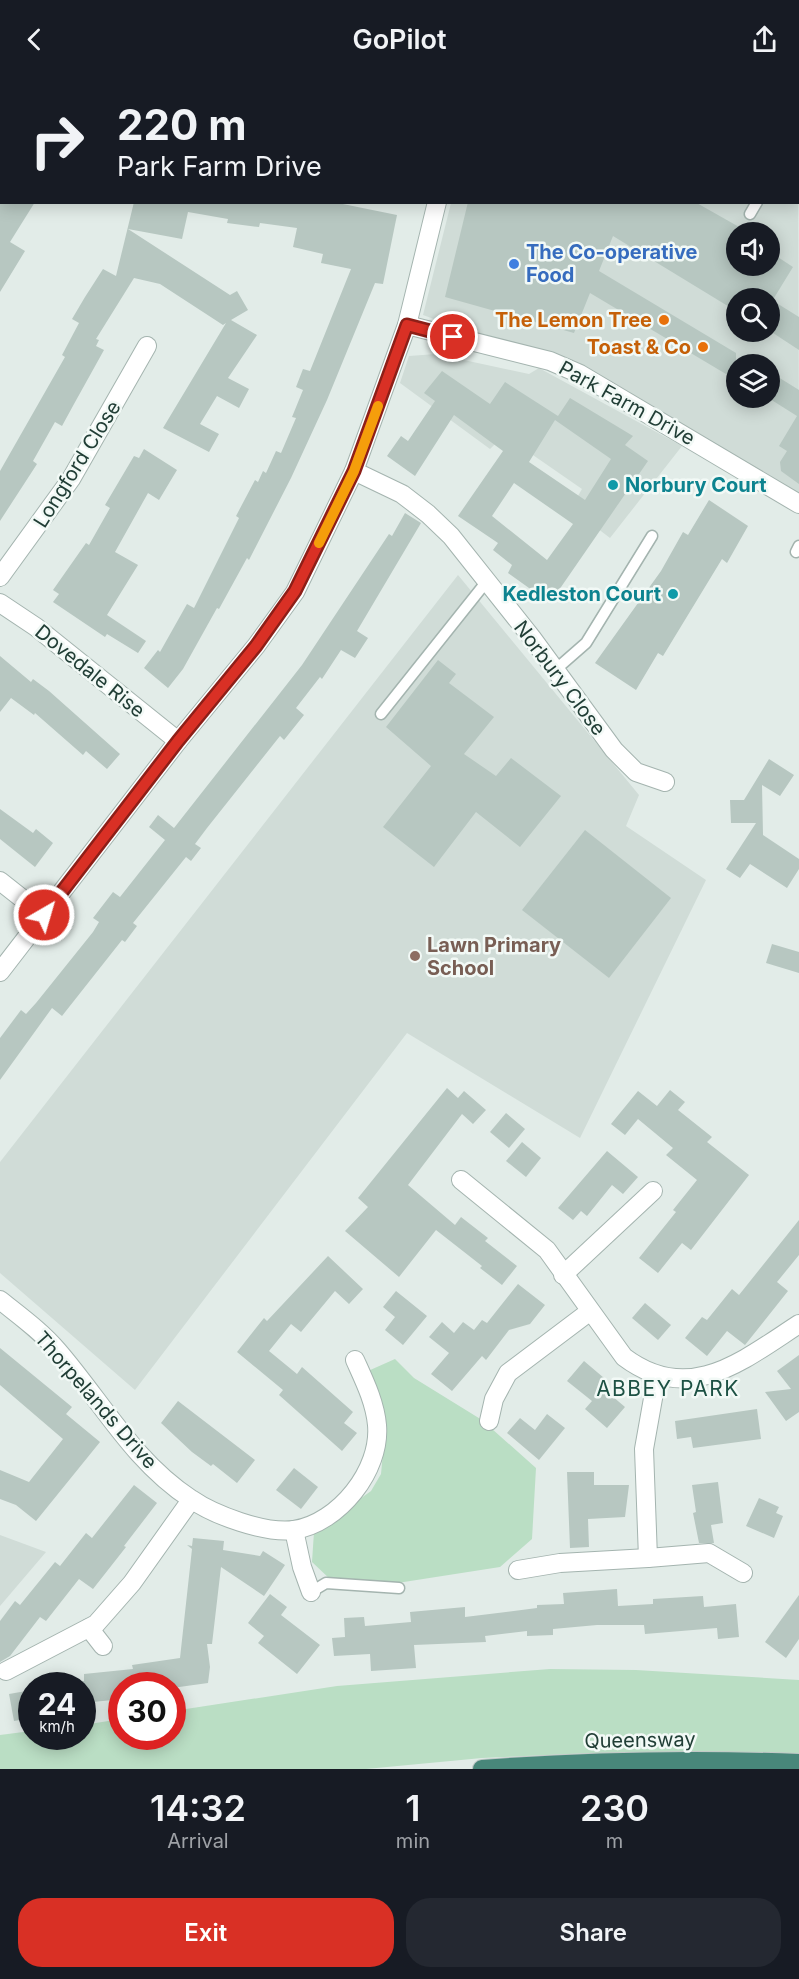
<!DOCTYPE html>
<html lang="en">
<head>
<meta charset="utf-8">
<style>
  :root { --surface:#171b24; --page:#242831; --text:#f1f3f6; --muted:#9ea1a6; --accent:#d93025 }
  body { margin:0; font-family:Inter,sans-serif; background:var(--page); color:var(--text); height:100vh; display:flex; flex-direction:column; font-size:22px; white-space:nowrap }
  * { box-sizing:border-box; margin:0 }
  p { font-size:20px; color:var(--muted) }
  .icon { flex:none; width:33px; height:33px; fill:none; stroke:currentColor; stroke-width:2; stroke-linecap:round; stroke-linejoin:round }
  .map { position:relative; height:1691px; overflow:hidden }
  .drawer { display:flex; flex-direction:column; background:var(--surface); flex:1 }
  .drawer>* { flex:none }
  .top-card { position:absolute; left:0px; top:0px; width:800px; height:126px; box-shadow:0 3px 15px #0003; background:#171b24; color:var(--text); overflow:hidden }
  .controls { position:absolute; left:726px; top:144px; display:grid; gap:12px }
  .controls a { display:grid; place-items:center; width:54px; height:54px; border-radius:50%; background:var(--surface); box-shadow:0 3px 15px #0003; font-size:30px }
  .speed { position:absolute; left:18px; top:1594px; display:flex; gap:12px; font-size:30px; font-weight:700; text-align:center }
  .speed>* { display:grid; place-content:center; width:78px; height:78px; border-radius:50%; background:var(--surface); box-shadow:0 3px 15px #0003; line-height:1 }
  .speed small { font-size:15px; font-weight:400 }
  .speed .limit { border:9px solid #d22; background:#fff; color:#111 }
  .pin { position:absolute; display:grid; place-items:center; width:51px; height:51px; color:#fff; margin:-26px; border:3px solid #fff; border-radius:50%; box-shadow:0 2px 6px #0007 }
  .me { position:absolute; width:66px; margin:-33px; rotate:38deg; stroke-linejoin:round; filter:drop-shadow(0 0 4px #0008) }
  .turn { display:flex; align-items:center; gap:21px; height:126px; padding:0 18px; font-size:27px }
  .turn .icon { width:78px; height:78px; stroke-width:2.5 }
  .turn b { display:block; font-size:42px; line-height:51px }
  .eta { display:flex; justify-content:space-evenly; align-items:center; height:102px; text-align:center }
  .eta b { font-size:36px; font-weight:600; line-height:42px }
  .action { display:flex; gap:12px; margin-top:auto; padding:12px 18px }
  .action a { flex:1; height:69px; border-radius:24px; background:var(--accent); color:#fff; font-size:24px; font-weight:600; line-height:69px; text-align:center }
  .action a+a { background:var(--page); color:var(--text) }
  header { display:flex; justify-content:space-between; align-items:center; height:78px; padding:0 18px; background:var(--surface); font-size:27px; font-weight:600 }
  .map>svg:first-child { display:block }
  .built { fill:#d0dcd7; fill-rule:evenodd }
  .green { fill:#badec4 }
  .building { fill:#b7c7c1; fill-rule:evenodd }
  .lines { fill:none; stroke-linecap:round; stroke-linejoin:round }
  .service-casing { stroke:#a4b4af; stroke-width:13 }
  .minor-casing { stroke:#a4b4af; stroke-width:20 }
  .tertiary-casing { stroke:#a4b4af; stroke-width:20 }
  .trunk-casing { stroke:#c1c9c7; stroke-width:20 }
  .service { stroke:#fff; stroke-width:10 }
  .minor { stroke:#fff; stroke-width:18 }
  .tertiary { stroke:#fff; stroke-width:18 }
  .trunk { stroke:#48877a; stroke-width:18 }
  .route-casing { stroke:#8d1f18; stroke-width:15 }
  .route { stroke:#d93025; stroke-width:10 }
  .slow { stroke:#f59e0b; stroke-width:10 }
  .shop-dot { fill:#3f7fe0; stroke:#f2f9f6; stroke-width:2 }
  .food-dot { fill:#e8710a; stroke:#f2f9f6; stroke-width:2 }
  .culture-dot { fill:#0f9aa8; stroke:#f2f9f6; stroke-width:2 }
  .education-dot { fill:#8d6e63; stroke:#f2f9f6; stroke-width:2 }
  .labels { text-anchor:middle; stroke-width:5; stroke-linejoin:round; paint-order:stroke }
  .shop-label { font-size:20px; font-weight:bold; fill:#366cbe; stroke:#f2f9f6; text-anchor:start }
  .food-label { font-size:20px; font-weight:bold; fill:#c56008; stroke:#f2f9f6; text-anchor:end }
  .street-label { font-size:20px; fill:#213e36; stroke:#f2f9f6 }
  .culture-label { font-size:20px; font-weight:bold; fill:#0d838f; stroke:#f2f9f6; text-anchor:start }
  .education-label { font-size:20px; font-weight:bold; fill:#785e54; stroke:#f2f9f6; text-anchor:start }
  .neighbourhood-label { font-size:21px; letter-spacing:1.5px; fill:#1d5144; stroke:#f2f9f6 }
</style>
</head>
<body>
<header><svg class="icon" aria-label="back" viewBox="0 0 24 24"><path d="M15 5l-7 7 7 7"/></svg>GoPilot<svg class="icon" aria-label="share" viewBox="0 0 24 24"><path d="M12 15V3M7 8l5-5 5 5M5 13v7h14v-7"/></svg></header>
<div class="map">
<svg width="799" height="1691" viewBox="0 0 799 1691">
  <rect width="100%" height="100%" fill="#e2ece8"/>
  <g class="built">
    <polygon points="481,0 740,0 743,1 481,1"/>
    <path d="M798 28 799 416 564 289 423 237 451 125 798 124ZM736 154H770V188H736ZM736 220H770V254H736ZM736 286H770V320H736Z"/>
    <polygon points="436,276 529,296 539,290 682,368 610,460 571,430 582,411 504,357 490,371 400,305 409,278"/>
    <polygon points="458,497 639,717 626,748 706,802 580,1060 407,955 135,1312 0,1195 0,1084"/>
    <polygon points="0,1457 46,1474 0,1528"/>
  </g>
  <g class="green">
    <polygon points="395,1281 414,1300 482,1342 536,1390 532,1461 500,1489 391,1506 331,1502 312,1484 314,1454 371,1413 381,1396 386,1343 368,1293"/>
    <polygon points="550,1591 636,1592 799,1602 799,1676 591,1675 482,1680 366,1691 0,1691 0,1657 31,1653 32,1659 82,1659 83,1647 121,1641 122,1659 172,1659 173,1633 337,1608"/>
  </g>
  <g class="building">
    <polygon points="0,124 35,124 10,164 25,173 0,214"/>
    <polygon points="134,124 333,124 397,137 383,206 375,205 327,322 291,400 249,482 247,480 219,531 217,530 183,591 168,610 144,590 158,572 160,574 187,526 194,530 239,440 236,438 255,402 258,404 263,393 266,395 276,373 281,375 296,340 292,339 303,312 296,309 303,291 310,293 351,191 321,185 323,176 293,169 297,150 260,145 259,149 227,145 228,141 188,134 182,161 128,151 230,217 237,213 248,232 231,242 257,257 228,300 249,311 239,330 217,318 200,346 219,356 209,374 163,350 226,245 223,247 160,206 134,200 96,261 99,262 96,268 104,272 74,326 62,348 55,344 33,383 37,386 0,443 0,393 65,279 62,277 79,245 72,241 85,219 103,191 116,198"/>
    <polygon points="468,124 695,124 748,154 736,154 736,188 770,188 770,174 793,189 774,220 736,220 736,233 613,158 599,193 736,275 736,302 590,215 574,255 445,219"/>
    <polygon points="770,221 799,239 799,272 770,253"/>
    <path d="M442 293 490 326 505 304 558 338 570 320 633 358 625 367 648 383 550 525 508 495 512 487 493 472 498 465 458 438 503 373 454 337 415 398 387 378 401 358 408 363 435 323 424 315ZM555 342 611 381 585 422 529 384ZM514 405 573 446 547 482 492 438Z"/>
    <polygon points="770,294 799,312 799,406 781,393 780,384 787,373 779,368 797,338 770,321"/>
    <polygon points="144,371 177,392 159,422 148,415 115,474 138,487 107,537 146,563 138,575 107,556 105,559 53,524 59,516 53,512 86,465 89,467 110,430 105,427 134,378 139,380"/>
    <polygon points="709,422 748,448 727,485 722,481 663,578 658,575 636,612 595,585 661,493 683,454 688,457"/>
    <polygon points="405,435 421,445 357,553 368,560 355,580 341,572 322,601 320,599 296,630 304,637 284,662 280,658 207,750 195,766 201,770 191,783 186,779 133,845 137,848 125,864 122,862 62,938 52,930 0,1002 0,960 21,932 26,936 36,925 93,854 99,844 93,840 113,814 120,819 165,762 149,749 158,737 174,750 302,587 389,456 392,458"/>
    <polygon points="0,578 31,604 33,601 49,613 120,676 107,691 86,673 83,677 35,635 34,637 11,620 0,634"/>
    <polygon points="438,582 456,596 449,605 494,639 464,676 496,698 511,680 561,718 520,769 476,734 434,789 383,749 431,688 386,649"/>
    <polygon points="769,681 794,697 780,718 762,707 763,757 799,781 799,791 787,810 750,786 740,800 726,791 756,745 731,745 730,722 744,722"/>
    <polygon points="0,731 33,755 36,751 53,765 35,789 0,761"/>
    <polygon points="585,752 671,820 609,900 522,832"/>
    <polygon points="772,866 799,874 799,895 766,885"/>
    <polygon points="447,1010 458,1020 464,1013 486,1032 473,1046 462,1036 408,1107 455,1147 461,1139 488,1160 485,1163 517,1188 502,1207 480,1190 482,1188 436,1152 399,1199 345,1153 368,1129 358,1120"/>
    <polygon points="670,1012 685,1024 678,1032 712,1059 707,1064 749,1097 691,1172 682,1165 658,1195 639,1180 676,1134 673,1132 697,1102 666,1077 673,1070 638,1041 625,1057 611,1046 638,1013 657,1028"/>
    <polygon points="506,1035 525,1051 509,1070 490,1054"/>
    <polygon points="522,1064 541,1080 526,1099 506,1083"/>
    <polygon points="607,1073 638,1099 623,1116 612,1107 587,1138 581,1133 573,1142 558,1130"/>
    <polygon points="799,1142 799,1177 777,1204 788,1213 745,1267 727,1253 707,1278 685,1260 702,1239 707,1242 732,1211 739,1217"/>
    <polygon points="328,1178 363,1211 349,1226 335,1213 301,1254 291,1246 269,1273 297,1296 302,1289 353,1334 344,1345 357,1355 342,1373 279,1317 283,1312 237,1274 264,1240 267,1243"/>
    <polygon points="518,1206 545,1227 530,1246 509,1252 486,1282 482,1278 452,1313 431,1296 449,1275 429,1259 442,1244 454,1255 463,1244 474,1252 482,1242 487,1245"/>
    <polygon points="396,1213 427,1238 403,1267 385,1252 395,1239 383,1229"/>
    <polygon points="645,1225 671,1247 658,1262 632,1240"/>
    <polygon points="0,1270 72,1329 66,1336 100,1364 36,1443 16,1427 0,1421 0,1392 29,1404 63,1361 0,1307"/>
    <polygon points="799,1277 799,1334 786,1343 765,1314 791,1311 777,1293"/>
    <polygon points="584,1283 604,1300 599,1307 625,1329 607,1350 585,1331 592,1323 567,1303"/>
    <polygon points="178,1323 255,1382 237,1405 213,1386 211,1388 192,1374 161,1345"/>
    <polygon points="757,1331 761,1361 693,1370 691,1359 677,1361 675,1343"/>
    <polygon points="547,1336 565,1350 539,1382 507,1355 520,1340 535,1352"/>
    <polygon points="294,1390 318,1409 301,1431 276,1412"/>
    <polygon points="567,1394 594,1394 594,1407 629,1407 625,1439 588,1441 589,1469 570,1470"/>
    <polygon points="718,1404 723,1445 711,1447 714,1465 699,1465 693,1435 696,1434 692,1407"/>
    <polygon points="134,1407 157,1425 124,1468 126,1469 93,1511 79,1501 46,1543 40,1539 10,1578 0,1584 0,1543 15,1523 20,1527 55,1484 60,1488 86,1455 92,1460"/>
    <polygon points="759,1420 779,1429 776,1435 783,1438 774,1460 746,1448"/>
    <polygon points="193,1460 224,1463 223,1472 260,1478 263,1473 285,1487 264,1518 221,1489 212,1566 207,1566 210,1589 208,1605 172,1610 172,1608 122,1608 122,1621 83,1625 81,1603 84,1603 84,1596 133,1591 132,1587 180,1580 192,1471 187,1467 192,1468"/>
    <polygon points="617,1511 618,1528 653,1526 653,1521 703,1518 704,1529 736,1526 739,1559 718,1561 717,1550 645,1556 644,1547 597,1547 553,1551 553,1557 527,1558 527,1553 485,1558 486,1564 414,1567 416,1590 371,1593 370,1576 334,1578 332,1560 345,1559 344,1540 364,1539 365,1548 411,1544 410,1534 465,1529 465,1539 537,1530 537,1527 564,1526 563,1515"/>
    <polygon points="270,1516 287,1529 281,1537 320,1567 297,1596 258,1565 264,1558 248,1545"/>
    <polygon points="799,1517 799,1561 786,1580 765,1564"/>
    <polygon points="32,1612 32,1640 14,1643 9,1616"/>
  </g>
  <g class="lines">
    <defs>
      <g id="service">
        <polyline points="798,55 799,54"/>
        <polyline points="750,136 757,124"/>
        <polyline points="796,474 799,468"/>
        <polyline points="554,593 586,565 652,458"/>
        <polyline points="381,636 487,503"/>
        <polyline points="311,1514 326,1505 399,1510"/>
      </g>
      <g id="minor">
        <polyline points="468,2 469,0"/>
        <polyline points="407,247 550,283 580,296 799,426"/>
        <polyline points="354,393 402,416 428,436 451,458 532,560 614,672 636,694 665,704"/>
        <polyline points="0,499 71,401 147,268"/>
        <polyline points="0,525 36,549 178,663"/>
        <polyline points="0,803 43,837"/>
        <polyline points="0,894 178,663 256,568 295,514 354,393 407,247 437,124"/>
        <path d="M461 1102 547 1172 624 1279C689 1328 742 1283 799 1246"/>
        <polyline points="563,1197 653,1113"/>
        <path d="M0 1222C20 1238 41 1253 58 1273 102 1324 133 1383 191 1421 214 1437 265 1456 294 1452 339 1445 381 1392 377 1347 375 1324 364 1302 355 1282"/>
        <polyline points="657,1298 644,1371 648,1480 709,1475 743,1495"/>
        <polyline points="489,1343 494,1321 508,1295 589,1234"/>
        <polyline points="294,1452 302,1489 311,1514"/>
        <polyline points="518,1492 560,1485 648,1480"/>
        <polyline points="89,1550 103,1568"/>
        <polyline points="6,1593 96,1546 132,1505 191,1422"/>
      </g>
      <polyline id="tertiary" points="793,0 796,2"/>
      <path id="trunk" d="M482 1691C587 1683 693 1681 799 1685"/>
    </defs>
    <use href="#service" class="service-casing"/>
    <use href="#minor" class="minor-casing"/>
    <use href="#tertiary" class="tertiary-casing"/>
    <use href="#trunk" class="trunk-casing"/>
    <use href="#service" class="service"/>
    <use href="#minor" class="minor"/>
    <use href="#tertiary" class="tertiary"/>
    <use href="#trunk" class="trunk"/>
  </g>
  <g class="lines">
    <defs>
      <polyline id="route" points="44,837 178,663 256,568 295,513 354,393 407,247 453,259"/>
    </defs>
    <use href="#route" class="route-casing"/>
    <use href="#route" class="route"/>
    <polyline class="slow" points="319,465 354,393 378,328"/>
  </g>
  <circle class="shop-dot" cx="514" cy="186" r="6"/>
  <g class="food-dot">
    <circle cx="664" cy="242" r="6"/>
    <circle cx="703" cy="269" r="6"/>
  </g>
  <g class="culture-dot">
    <circle cx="613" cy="407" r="6"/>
    <circle cx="673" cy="516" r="6"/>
  </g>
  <circle class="education-dot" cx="415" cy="878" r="6"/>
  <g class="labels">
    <g class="shop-label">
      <text x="526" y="181">The Co-operative<tspan x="526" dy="23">Food</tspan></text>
    </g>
    <g class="food-label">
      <text x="652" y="249">The Lemon Tree</text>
      <text x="691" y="276">Toast &amp; Co</text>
    </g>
    <g class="street-label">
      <text transform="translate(627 325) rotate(29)" y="7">Park Farm Drive</text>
      <text transform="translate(77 386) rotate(-58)" y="7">Longford Close</text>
      <text transform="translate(90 593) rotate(39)" y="7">Dovedale Rise</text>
      <text transform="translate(560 600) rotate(53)" y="7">Norbury Close</text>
      <text transform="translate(96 1322) rotate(49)" y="7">Thorpelands Drive</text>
      <text transform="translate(640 1662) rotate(-1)" y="7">Queensway</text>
    </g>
    <g class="culture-label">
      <text x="625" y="414">Norbury Court</text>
      <text x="661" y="523" text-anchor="end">Kedleston Court</text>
    </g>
    <g class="education-label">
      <text x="427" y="874">Lawn Primary<tspan x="427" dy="23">School</tspan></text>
    </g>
    <g class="neighbourhood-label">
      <text x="668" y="1318">ABBEY PARK</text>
    </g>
  </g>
</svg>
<div class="controls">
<a><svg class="icon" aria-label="sound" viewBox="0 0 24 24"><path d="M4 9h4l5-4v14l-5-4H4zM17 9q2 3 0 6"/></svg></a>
<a><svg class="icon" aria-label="search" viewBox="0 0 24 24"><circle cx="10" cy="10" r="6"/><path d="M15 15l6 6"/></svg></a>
<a><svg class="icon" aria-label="layers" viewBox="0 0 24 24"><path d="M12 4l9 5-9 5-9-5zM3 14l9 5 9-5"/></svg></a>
</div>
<div class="speed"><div>24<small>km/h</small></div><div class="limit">30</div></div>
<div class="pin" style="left:453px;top:259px;background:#d93025"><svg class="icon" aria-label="arrive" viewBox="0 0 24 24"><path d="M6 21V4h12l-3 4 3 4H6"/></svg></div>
<svg class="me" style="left:44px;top:837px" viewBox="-20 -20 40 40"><circle r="17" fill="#d93025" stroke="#fff" stroke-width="3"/><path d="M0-11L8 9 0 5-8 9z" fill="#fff"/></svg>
<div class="top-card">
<div class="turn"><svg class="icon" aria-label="right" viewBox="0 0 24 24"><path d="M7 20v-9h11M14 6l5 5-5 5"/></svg><div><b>220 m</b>Park Farm Drive</div></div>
</div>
</div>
<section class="drawer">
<div class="eta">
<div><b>14:32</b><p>Arrival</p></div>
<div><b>1</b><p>min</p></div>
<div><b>230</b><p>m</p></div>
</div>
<div class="action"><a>Exit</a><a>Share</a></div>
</section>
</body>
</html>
